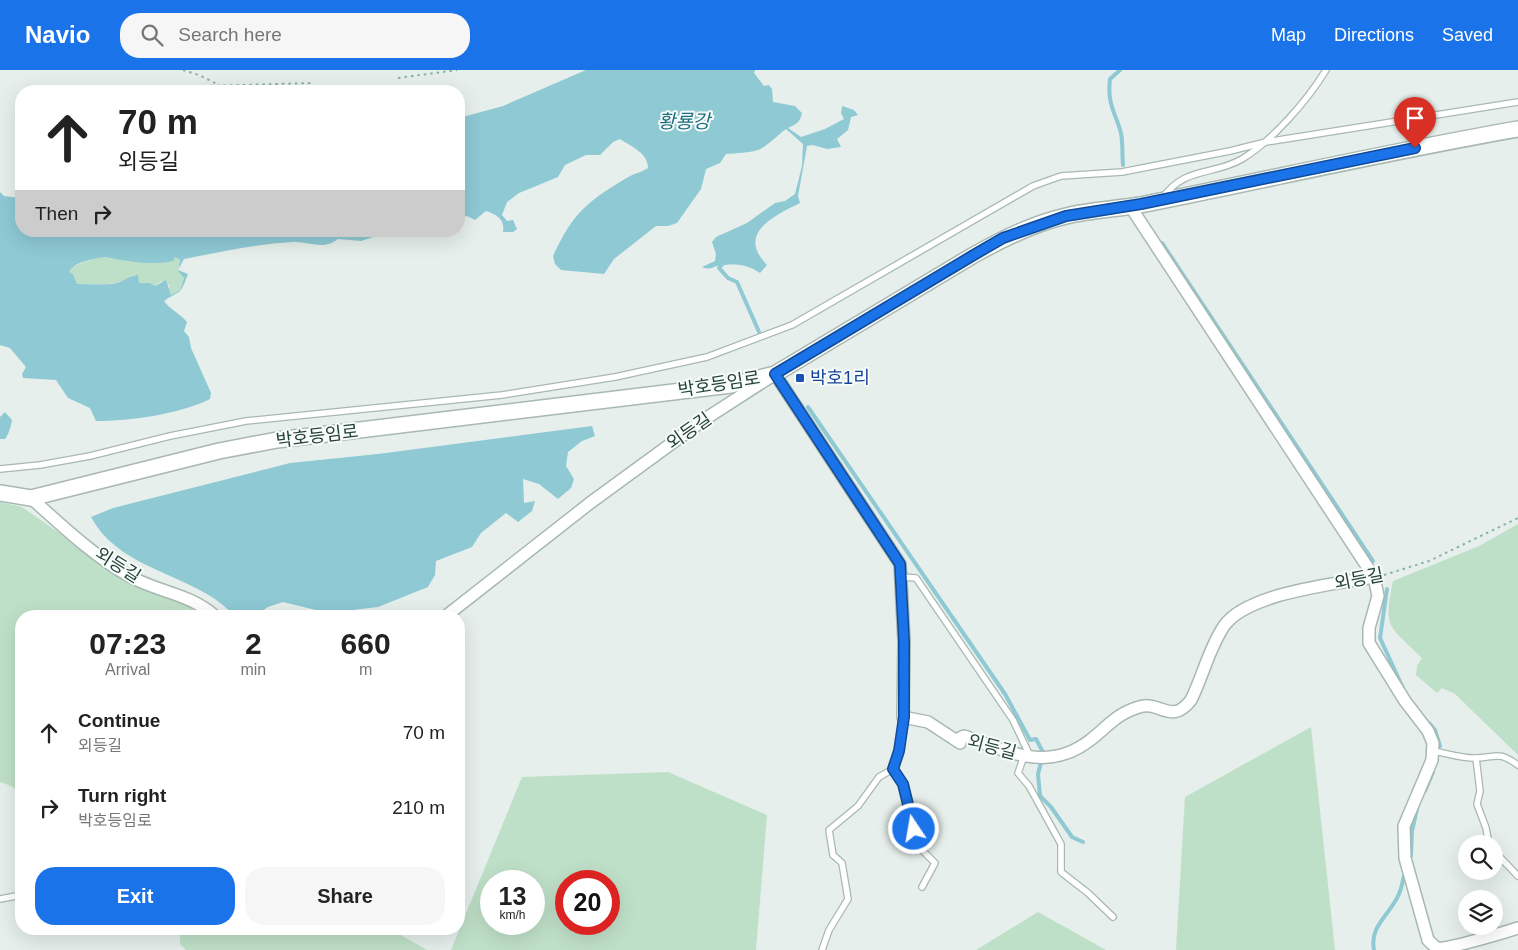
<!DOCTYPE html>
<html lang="en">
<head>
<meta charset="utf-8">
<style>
  :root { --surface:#fff; --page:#f6f6f6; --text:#222; --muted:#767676; --accent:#1a73e8 }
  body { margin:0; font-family:Helvetica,"Noto Sans KR",sans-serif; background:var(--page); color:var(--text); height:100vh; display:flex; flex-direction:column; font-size:19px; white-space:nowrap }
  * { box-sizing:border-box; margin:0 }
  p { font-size:16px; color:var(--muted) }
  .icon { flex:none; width:28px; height:28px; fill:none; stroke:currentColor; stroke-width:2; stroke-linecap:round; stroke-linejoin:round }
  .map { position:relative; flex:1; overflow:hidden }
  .sheet { position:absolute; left:15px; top:540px; width:450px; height:325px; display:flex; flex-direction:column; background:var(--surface); border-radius:20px; box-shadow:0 5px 20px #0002 }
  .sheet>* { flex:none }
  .hud { position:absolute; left:15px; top:15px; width:450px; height:152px; border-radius:20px; box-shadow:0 5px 20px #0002; background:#fff; color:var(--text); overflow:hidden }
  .tools { position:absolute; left:1458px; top:765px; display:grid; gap:10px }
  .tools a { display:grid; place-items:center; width:45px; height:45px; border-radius:50%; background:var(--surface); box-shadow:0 5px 20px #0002; font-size:25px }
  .speed { position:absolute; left:480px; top:800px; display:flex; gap:10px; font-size:25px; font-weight:700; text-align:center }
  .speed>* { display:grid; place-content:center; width:65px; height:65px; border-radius:50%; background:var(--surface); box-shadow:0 5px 20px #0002; line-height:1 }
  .speed small { font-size:12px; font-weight:400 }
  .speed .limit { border:8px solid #d22; background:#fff; color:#111 }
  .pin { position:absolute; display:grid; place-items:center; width:42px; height:42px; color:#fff; margin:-51px -21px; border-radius:50% 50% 50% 0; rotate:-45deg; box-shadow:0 0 5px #0007 }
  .pin .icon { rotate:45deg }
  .me { position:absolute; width:55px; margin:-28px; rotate:348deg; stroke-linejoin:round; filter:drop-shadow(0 0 4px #0008) }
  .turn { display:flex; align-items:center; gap:18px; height:105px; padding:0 20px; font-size:22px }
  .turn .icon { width:65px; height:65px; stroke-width:2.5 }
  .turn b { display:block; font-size:35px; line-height:42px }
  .then { display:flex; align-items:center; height:48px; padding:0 20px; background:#0003; gap:10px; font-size:19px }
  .eta { display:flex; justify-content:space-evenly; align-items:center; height:85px; text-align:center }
  .eta b { font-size:30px; font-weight:700; line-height:35px }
  .cta { display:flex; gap:10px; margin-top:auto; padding:10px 20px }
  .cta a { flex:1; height:58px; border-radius:20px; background:var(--accent); color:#fff; font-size:20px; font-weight:700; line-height:58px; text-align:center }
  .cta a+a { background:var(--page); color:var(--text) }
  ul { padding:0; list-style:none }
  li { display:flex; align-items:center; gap:15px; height:75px; padding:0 20px }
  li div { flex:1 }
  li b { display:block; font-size:19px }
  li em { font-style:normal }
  header { display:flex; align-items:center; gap:30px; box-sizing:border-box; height:70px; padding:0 25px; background:var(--accent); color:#fff }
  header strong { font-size:24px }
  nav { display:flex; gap:28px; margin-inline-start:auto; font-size:18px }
  .search { width:350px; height:45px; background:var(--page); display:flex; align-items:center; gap:12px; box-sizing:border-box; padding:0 18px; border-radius:20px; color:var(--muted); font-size:19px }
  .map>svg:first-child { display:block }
  .green { fill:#bfe0c8; fill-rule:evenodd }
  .water { fill:#8ec9d4; fill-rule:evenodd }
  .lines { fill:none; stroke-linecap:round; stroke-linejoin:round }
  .stream { stroke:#8ec9d4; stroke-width:4 }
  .service-casing { stroke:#a8b8b2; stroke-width:8 }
  .minor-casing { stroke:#a8b8b2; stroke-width:14 }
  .tertiary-casing { stroke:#a8b8b2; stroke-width:18 }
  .path { stroke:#86b3a5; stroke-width:2; stroke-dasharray:2.5 4; stroke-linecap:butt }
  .service { stroke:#fff; stroke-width:5.5 }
  .minor { stroke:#fff; stroke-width:11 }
  .tertiary { stroke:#fff; stroke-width:15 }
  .route-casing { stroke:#114b97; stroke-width:12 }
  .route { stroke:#1a73e8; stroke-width:9 }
  .transit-dot { fill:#1a4fb4; stroke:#f7fbf9; stroke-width:2 }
  .labels { text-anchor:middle; stroke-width:4; stroke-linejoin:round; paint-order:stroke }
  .transit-label { font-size:18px; fill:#164399; stroke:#f7fbf9; text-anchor:start }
  .street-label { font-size:18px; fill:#24423a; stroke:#f7fbf9 }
  .water-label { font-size:19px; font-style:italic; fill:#1c6f80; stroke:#f7fbf9 }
</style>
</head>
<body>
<header>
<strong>Navio</strong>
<div class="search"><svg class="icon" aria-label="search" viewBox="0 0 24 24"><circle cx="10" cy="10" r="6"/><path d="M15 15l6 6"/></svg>Search here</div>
<nav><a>Map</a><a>Directions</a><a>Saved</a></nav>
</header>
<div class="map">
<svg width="1518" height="880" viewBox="0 0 1518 880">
  <rect width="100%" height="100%" fill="#e6efeb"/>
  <g class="green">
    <path d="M105 187 145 192 175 187 180 190 178 200 184 207 180 220 171 225 169 224V215L161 211 155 216 150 213H138L134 205C116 217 98 214 77 214L73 204 68 202C76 192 94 189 105 187Z"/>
    <polygon points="0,432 22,437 130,512 186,535 202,546 21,546 21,724 11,716 0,712"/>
    <path d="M1518 454V685L1455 624 1442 618 1437 623 1416 605 1417 596 1422 588C1389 555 1383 559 1393 511L1479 476Z"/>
    <polygon points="1311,657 1335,880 1176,880 1185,727"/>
    <path d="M668 702 767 745 756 880H451L522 707ZM534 811V854H491V811ZM609 811V854H566V811Z"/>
    <polygon points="1038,842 1106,880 976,880"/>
    <polygon points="180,859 390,859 427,880 186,880 180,874"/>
  </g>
  <g class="water">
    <path d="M586 0H755L754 3 764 16 769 15 772 19 773 32 795 36 802 43C800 52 797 54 788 58L801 67 825 59 844 49 841 43 842 36 854 40 858 45 851 47 848 60 837 69 841 77 827 79 813 75 807 76 798 126 800 133C774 146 736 163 767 195L760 203C747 194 734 193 717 196 711 198 709 200 702 197L715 191 716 184 712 172 716 167 747 153 775 133 785 131 795 124 802 96 803 74 786 59C779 64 765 78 758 80 749 83 737 83 726 84L720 93 706 99 701 119 677 153 668 156H656L614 189 604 204 561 200 555 194 553 186C574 141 588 131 630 106 636 103 642 102 648 98 648 83 632 77 620 69L613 72 600 85H586L565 95 558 107 519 123 507 132 502 145 507 151 513 150 517 159 513 162H503C505 149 497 145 486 141L475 150 467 146 459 147V48L503 36Z"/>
    <path d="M0 122 4 126 21 128V161H392L361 171 338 169C323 181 309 171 293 172 256 174 220 182 184 189L178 200 188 204C179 227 183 218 164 231 169 239 181 244 187 252L184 261 189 267 191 278 211 323 210 329C180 344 130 351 96 351L90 338 68 328 56 310 23 308 22 304 26 297 10 278 0 275ZM105 187C126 191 152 196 173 191L175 187 180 190 178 201 184 208 180 220 171 225 166 210 155 216 150 213H139L138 205C129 205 121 214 111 214 100 215 88 214 77 214L73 204 69 202C75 191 94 189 105 187Z"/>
    <path d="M5 342 12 350C11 356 9 364 5 369H0V347Z"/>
    <path d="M592 356 595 366 582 371 568 382 566 396 574 409 571 418 558 429 539 414 523 409 524 433 535 431 532 441 518 452 506 443 481 463 472 477 436 491 435 505 428 517 378 537 328 543 283 532 268 537 255 546H235C229 540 222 534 215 529 175 502 116 494 91 447L113 438 290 393 378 384Z"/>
  </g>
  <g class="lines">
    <g class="stream">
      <path d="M1120 0 1110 9C1107 35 1115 41 1121 63 1123 73 1122 85 1123 95"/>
      <polyline points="1162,173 1373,491"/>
      <polyline points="724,192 719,198 728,208 737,212 759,262"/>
      <polyline points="808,337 1005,624 1030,670 1036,669 1044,684"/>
      <polyline points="1387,519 1380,568 1403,618"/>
      <polyline points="1429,653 1435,660 1440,676"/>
      <polyline points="1041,692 1038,704 1040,726 1051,737 1072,767 1083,772"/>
      <polyline points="1425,721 1433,702"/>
      <polyline points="1411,786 1412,761 1417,739"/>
      <path d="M1374 880C1369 856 1390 845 1399 824 1402 817 1403 809 1405 802"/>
    </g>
    <defs>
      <g id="service">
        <path d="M1162 129C1184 96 1213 106 1242 89 1273 70 1307 31 1326 0"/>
        <polyline points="0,399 40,395 90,386 170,366 246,351 502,325 615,307 707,287 792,255 1033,116 1061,106 1122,102 1230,81 1266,72 1518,32"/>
        <polyline points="901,507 916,508 1013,650 1030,686"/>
        <path d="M1433 681C1446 683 1463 689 1477 688 1498 687 1498 681 1518 695"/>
        <polyline points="1024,686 1018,703 1029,716 1061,774 1061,802 1088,823 1113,847"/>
        <polyline points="1476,688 1480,721 1477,734 1486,758 1489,774"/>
        <polyline points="893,699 903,714 912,744 916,774 935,793 922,817"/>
        <polyline points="1494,781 1518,806"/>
        <polyline points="0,829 21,825"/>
        <polyline points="822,880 829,860 848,829 842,793 833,785 829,760 858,736 879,707 893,699 899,681 903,647"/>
      </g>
      <g id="minor">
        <path d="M1130 136 1374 507 1378 526 1369 558V573L1405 631 1428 661 1433 673 1432 690 1404 756 1405 788 1428 870C1430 872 1434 876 1437 878 1446 880 1506 862 1518 858"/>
        <path d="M31 428C61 455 96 488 131 507 161 523 188 523 215 546"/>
        <path d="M446 546 590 433 705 349 775 304 900 494 904 571 903 647 928 652 960 673V668L964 666C1007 681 1047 703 1089 671 1109 656 1114 645 1139 637 1160 630 1171 656 1191 630 1203 606 1209 578 1224 556 1247 523 1335 514 1374 507"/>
      </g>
      <path id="tertiary" d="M0 423 31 428 219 381 277 370 731 315 775 304 972 186C1002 169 1032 154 1066 146 1090 140 1116 139 1140 135 1266 110 1391 81 1518 59"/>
    </defs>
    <use href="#service" class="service-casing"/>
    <use href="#minor" class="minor-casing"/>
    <use href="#tertiary" class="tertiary-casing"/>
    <g class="path">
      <polyline points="183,0 199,5 217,14"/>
      <polyline points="398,8 457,0"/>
      <polyline points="113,16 134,18 313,13"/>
      <polyline points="1384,505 1429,491 1518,448"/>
    </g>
    <use href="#service" class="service"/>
    <use href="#minor" class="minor"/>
    <use href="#tertiary" class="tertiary"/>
  </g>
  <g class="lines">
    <defs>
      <polyline id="route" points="914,759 903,714 893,699 899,681 904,647 904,571 900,494 775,304 972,186 1003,168 1066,146 1141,134 1415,78"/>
    </defs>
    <use href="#route" class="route-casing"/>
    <use href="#route" class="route"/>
  </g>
  <rect class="transit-dot" x="795" y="303" width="10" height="10" rx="2.5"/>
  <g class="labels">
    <g class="transit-label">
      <text x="810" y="314">박호1리</text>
    </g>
    <g class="street-label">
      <text transform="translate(719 314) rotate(-9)" y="6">박호등임로</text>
      <text transform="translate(689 361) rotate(-35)" y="6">외등길</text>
      <text transform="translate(317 366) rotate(-7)" y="6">박호등임로</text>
      <text transform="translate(118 495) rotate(32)" y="6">외등길</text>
      <text transform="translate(1359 509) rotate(-11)" y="6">외등길</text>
      <text transform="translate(992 677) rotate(15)" y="6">외등길</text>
    </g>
    <g class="water-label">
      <text x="684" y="58">황룡강</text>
    </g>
  </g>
</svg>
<div class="tools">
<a><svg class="icon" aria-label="search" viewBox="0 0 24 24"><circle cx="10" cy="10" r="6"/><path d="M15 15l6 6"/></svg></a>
<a><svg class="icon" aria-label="layers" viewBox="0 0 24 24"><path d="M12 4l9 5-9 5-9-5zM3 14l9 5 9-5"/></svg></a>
</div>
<div class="speed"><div>13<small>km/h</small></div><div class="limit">20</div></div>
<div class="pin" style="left:1415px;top:78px;background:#d93025"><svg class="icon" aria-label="arrive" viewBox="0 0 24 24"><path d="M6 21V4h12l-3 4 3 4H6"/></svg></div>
<svg class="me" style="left:914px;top:759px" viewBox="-20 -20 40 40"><circle r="17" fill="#1a73e8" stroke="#fff" stroke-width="3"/><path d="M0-11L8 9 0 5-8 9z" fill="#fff"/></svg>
<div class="hud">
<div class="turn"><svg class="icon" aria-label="ahead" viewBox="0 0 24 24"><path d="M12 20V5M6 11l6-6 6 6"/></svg><div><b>70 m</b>외등길</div></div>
<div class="then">Then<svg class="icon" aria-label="right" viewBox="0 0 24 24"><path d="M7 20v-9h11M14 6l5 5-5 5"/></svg></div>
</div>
<section class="sheet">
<div class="eta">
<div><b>07:23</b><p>Arrival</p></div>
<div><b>2</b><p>min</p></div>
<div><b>660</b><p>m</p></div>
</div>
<ul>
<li><svg class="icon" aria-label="ahead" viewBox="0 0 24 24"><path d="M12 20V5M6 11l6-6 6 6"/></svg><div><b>Continue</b><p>외등길</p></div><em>70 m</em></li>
<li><svg class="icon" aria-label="right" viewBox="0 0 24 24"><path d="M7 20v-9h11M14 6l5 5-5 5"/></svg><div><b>Turn right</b><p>박호등임로</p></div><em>210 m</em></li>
</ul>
<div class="cta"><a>Exit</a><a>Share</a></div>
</section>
</div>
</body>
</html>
